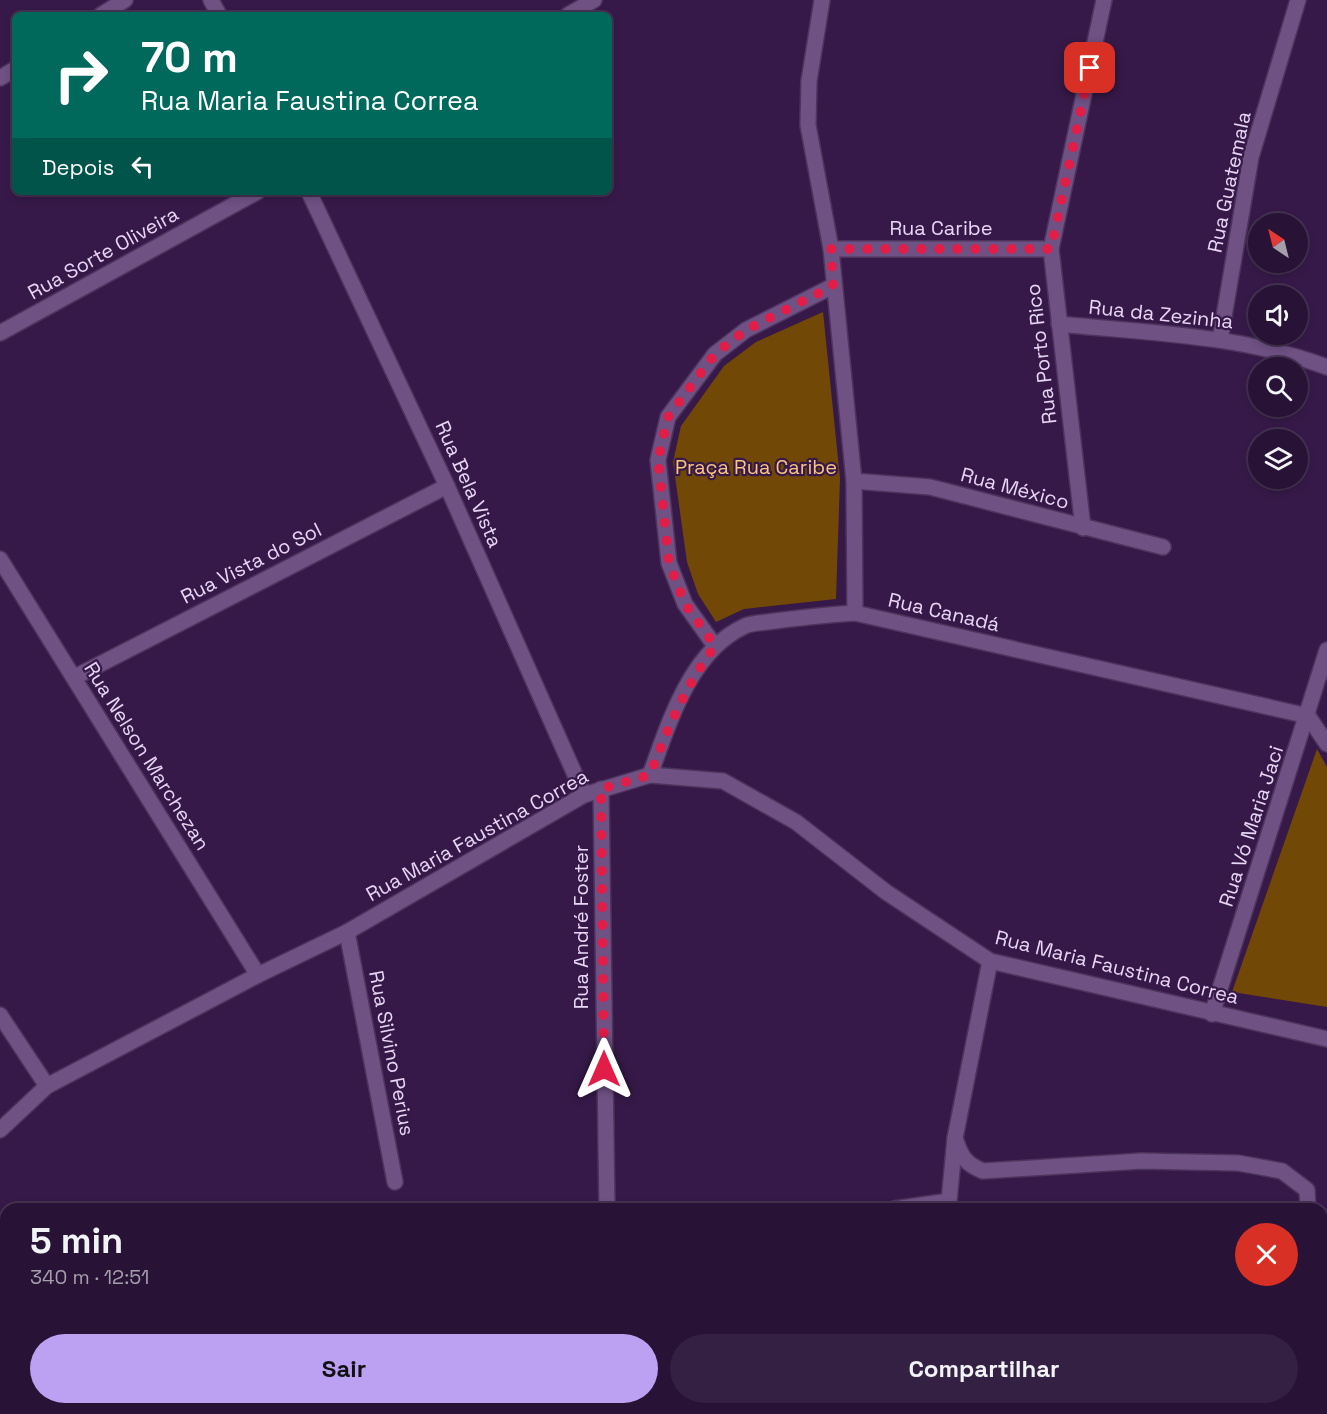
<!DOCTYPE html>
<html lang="pt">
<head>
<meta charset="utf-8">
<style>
  :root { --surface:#281336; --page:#342042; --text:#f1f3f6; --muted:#a59ead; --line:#443251; --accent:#bca0f2 }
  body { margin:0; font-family:"Space Grotesk",sans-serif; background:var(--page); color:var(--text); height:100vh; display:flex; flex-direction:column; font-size:22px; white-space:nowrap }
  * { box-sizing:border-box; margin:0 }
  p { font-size:20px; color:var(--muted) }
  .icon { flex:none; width:33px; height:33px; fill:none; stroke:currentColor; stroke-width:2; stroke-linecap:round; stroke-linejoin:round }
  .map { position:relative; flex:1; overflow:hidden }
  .drawer { position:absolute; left:0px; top:1203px; width:1328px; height:212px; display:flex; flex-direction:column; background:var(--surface); border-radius:18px 18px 0 0; box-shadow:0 3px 9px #0003,0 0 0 2px var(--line) }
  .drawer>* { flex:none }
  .top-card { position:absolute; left:12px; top:12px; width:600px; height:183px; border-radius:9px; box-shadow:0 3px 9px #0003,0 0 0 2px var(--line); background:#00695c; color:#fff; overflow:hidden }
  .needle { width:39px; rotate:325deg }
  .buttons { position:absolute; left:1248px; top:213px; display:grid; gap:12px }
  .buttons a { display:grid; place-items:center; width:60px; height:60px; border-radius:50%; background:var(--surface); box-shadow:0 3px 9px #0003,0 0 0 2px var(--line); font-size:30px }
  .pin { position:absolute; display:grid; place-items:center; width:51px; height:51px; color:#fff; margin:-26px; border-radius:12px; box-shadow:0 3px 9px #0006 }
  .me { position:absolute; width:66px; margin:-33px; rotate:0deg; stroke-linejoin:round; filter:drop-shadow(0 0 4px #0008) }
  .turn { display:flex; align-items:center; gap:21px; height:126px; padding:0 30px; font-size:27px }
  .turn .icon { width:78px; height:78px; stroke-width:2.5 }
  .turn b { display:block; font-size:42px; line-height:51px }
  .then { display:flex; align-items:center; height:57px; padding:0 30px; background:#0003; gap:12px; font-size:22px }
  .round { display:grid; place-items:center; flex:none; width:63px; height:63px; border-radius:32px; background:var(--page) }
  .summary { display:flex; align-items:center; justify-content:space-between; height:102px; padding:0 30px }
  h1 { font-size:36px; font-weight:700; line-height:45px }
  .button { display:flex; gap:12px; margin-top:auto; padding:12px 30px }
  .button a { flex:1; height:69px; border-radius:36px; background:var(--accent); color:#111; font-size:24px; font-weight:700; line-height:69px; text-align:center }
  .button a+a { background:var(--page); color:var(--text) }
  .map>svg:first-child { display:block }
  .green { fill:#714805 }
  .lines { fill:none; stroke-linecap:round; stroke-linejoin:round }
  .minor-casing { stroke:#4d345d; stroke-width:18 }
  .minor { stroke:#6f5184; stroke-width:15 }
  .route { stroke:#e11d48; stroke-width:10; stroke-dasharray:0 18 }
  .labels { text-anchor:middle; stroke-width:4.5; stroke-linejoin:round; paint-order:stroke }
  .street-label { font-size:20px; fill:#e7d6f4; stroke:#361948 }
  .park-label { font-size:20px; fill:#fac483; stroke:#361948 }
</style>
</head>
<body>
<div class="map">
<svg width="1327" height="1414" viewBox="0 0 1327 1414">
  <rect width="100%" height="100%" fill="#361948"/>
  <g class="green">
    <polygon points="823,312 840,478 836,599 744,609 716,622 698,594 687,562 673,462 681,426 724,366 756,342"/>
    <polygon points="1317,749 1327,767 1327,1007 1232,992"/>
  </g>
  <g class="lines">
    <defs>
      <g id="minor">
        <polyline points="211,0 219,15"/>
        <polyline points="822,0 809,81 808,125 831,249 854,481 855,613"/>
        <polyline points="101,15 125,0"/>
        <polyline points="568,15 594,0"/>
        <polyline points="0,78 15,69"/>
        <polyline points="309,192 447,486 584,795"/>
        <polyline points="831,249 1051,249"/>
        <path d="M1059 324C1149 333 1242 335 1327 367"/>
        <polyline points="0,333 257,192"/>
        <polyline points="1220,340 1251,157 1298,0"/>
        <polyline points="854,481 930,487 1163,547"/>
        <polyline points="1083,528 1051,249 1104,0"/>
        <polyline points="0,559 258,975"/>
        <polyline points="715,646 685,604 669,563 658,460 668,417 715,354 746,330 833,286"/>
        <polyline points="75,677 447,486"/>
        <path d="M650 775C669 723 690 651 745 626 751 623 760 623 767 622 797 618 825 615 855 613L1308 716 1327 744"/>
        <polyline points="601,789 607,1209"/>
        <polyline points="347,932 395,1182"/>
        <polyline points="1212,1014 1327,650"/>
        <polyline points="0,1015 47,1086"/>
        <polyline points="0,1130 47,1086 258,975 347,932 584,795 650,775 723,781 796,822 886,892 990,961 1327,1039"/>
        <path d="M955 1138C961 1156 965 1164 983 1171L1141 1161 1238 1163 1282 1171 1307 1190 1308 1209"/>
        <polyline points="894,1209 949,1201 955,1138 990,961"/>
        <polyline points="1322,1307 1327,1313"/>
        <polyline points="422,1408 439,1414"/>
        <polyline points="616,1408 616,1414"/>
        <polyline points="101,1414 106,1408"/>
      </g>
    </defs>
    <use href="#minor" class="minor-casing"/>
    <use href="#minor" class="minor"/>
  </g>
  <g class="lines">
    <path class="route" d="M604 1069 601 789 650 775C669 726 684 689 715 646L685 604 669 563 658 460 668 417 715 354 746 330 833 286 831 249H1051L1090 68"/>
  </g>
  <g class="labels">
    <g class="street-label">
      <text transform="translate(1229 182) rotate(-78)" y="7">Rua Guatemala</text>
      <text x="941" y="235">Rua Caribe</text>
      <text transform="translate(103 253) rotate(-29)" y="7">Rua Sorte Oliveira</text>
      <text transform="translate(1161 314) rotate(6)" y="7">Rua da Zezinha</text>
      <text transform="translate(1041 354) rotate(-97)" y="7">Rua Porto Rico</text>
      <text transform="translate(469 484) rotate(66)" y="7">Rua Bela Vista</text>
      <text transform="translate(1015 488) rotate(15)" y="7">Rua México</text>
      <text transform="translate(251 563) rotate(-27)" y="7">Rua Vista do Sol</text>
      <text transform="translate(944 612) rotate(13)" y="7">Rua Canadá</text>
      <text transform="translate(147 756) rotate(58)" y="7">Rua Nelson Marchezan</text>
      <text transform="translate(1251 826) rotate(-72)" y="7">Rua Vó Maria Jaci</text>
      <text transform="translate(477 835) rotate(-29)" y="7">Rua Maria Faustina Correa</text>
      <text transform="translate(581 927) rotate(-90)" y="7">Rua André Foster</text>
      <text transform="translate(1117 967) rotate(14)" y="7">Rua Maria Faustina Correa</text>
      <text transform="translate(392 1053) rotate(79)" y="7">Rua Silvino Perius</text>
    </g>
    <g class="park-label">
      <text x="756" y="474">Praça Rua Caribe</text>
    </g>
  </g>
</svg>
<div class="buttons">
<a><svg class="needle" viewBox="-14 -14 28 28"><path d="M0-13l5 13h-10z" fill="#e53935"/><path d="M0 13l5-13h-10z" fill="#a59ead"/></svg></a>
<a><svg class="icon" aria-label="sound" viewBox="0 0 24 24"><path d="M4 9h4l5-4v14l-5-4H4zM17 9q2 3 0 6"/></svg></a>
<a><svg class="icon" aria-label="search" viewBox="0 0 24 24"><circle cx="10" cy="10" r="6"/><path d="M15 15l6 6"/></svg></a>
<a><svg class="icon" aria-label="layers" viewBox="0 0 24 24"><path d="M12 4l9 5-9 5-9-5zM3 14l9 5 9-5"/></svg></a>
</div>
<div class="pin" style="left:1090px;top:68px;background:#d93025"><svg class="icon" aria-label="arrive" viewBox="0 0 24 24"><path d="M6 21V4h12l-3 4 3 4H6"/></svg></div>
<svg class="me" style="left:604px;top:1069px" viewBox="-20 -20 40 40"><path d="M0-17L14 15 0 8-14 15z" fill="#e11d48" stroke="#fff" stroke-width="4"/></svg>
<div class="top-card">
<div class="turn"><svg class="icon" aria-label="right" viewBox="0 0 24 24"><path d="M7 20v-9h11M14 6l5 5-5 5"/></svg><div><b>70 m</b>Rua Maria Faustina Correa</div></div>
<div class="then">Depois<svg class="icon" aria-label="left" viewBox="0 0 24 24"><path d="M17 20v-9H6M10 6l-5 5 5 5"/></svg></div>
</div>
<section class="drawer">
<div class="summary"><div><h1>5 min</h1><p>340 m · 12:51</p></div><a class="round" style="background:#d93025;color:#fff"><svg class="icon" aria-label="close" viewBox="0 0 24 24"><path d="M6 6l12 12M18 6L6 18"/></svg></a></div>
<div class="button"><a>Sair</a><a>Compartilhar</a></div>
</section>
</div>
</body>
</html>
